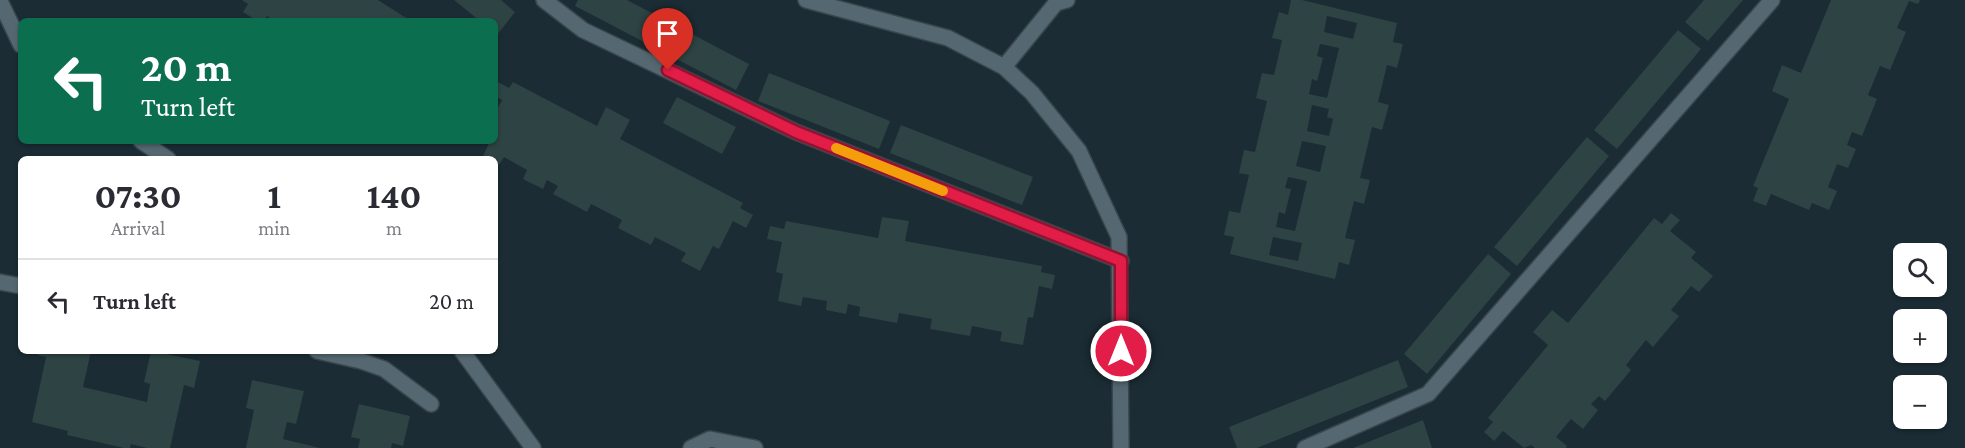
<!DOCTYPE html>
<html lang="en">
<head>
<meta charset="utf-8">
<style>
  :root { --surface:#fff; --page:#f7f7f7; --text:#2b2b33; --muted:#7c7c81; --line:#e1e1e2 }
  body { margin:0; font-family:"Crimson Pro",serif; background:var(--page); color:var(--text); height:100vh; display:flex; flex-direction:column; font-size:22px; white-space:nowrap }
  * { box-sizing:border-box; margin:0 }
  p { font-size:20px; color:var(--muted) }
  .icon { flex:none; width:33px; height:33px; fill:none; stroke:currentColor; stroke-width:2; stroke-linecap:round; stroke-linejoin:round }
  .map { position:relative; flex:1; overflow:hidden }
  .panel { position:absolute; left:18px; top:156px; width:480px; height:198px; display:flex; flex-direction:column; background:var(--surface); border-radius:9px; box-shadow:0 2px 4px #0004 }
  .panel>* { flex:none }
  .top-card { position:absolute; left:18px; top:18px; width:480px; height:126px; border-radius:9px; box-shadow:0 2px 4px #0004; background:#0b6e4f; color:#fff; overflow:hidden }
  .buttons { position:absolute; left:1893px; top:243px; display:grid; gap:12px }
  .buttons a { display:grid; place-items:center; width:54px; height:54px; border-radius:9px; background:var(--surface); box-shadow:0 2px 4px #0004; font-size:30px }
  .pin { position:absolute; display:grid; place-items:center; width:51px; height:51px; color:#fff; margin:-62px -26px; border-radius:50% 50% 50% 0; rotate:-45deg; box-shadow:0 0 6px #0007 }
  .pin .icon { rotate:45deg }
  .me { position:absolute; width:66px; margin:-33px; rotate:0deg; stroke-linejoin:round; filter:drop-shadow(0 0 4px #0008) }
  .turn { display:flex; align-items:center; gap:21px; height:126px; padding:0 24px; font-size:27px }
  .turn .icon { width:78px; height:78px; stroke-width:2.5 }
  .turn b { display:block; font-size:42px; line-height:51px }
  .eta { display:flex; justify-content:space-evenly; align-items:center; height:102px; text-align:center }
  .eta b { font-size:36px; font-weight:700; line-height:42px }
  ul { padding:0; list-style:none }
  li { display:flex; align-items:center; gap:18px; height:84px; padding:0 24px; border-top:2px solid var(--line) }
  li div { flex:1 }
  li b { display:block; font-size:22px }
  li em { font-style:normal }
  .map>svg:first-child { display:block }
  .building { fill:#2e4343; fill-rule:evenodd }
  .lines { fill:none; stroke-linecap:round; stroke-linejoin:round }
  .minor-casing { stroke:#38464c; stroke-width:18 }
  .minor { stroke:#556871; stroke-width:15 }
  .route-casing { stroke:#92132f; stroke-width:15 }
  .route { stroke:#e11d48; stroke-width:10 }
  .slow { stroke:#f59e0b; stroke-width:10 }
</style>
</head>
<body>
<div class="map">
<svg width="1965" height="448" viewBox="0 0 1965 448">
  <rect width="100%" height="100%" fill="#1b2c34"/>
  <g class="building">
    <polygon points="242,0 378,0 411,21 275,21 267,16 264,21 257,21 243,12 248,4"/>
    <polygon points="454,0 501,0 515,12 497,35 495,21 480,21"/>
    <polygon points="578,0 627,0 749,64 736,90 575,6"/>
    <path d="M1291 0H1302L1397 23 1393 42 1403 44 1397 68 1387 65 1378 102 1389 105 1382 130 1372 127 1360 178 1370 180 1364 204 1354 201 1345 238 1355 240 1349 265 1339 262 1335 279 1230 254 1234 237 1224 235 1229 211 1240 213 1249 175 1239 173 1244 150 1255 152 1267 101 1256 98 1262 73 1274 75 1282 40 1272 38 1279 12 1288 15ZM1327 16 1357 23 1353 39 1324 32ZM1320 44 1339 48 1327 98 1309 94 1312 79 1317 81 1323 58 1317 56ZM1312 105 1329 109 1327 117 1333 119 1329 136 1307 131ZM1302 141 1326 146 1320 172 1296 166ZM1288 177 1307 181 1295 231 1276 227 1279 212 1285 214 1291 189 1285 188ZM1273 237 1302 243 1298 261 1269 255Z"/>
    <polygon points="1704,0 1743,0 1708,41 1685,22"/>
    <polygon points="1831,0 1920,0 1918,4 1909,1 1897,28 1906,32 1890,70 1880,66 1868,95 1877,99 1862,136 1852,132 1847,145 1856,149 1848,168 1837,164 1828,187 1837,191 1829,210 1812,203 1809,210 1771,194 1766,206 1753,201 1758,188 1753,186 1789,99 1772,91 1782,65 1801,73"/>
    <polygon points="1678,30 1701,49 1617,149 1594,130"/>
    <polygon points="769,73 890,121 879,149 758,101"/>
    <polygon points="496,81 509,88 513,82 597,126 606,107 630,120 620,139 743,203 740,208 753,215 746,228 733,221 719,249 713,246 700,271 681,261 686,253 655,237 651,245 618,228 622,220 591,204 587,212 553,194 558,186 547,180 543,189 523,179 527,170 504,157 499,165 495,159 483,156 490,141 495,141 495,113 502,100 495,96"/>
    <polygon points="677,97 736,127 722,154 663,123"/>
    <polygon points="901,125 1033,177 1022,205 890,153"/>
    <polygon points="1587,137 1609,156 1517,266 1494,247"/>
    <polygon points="1671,213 1680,220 1670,231 1696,252 1691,258 1713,276 1699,292 1691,286 1671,310 1679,316 1653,347 1646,340 1626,365 1631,370 1605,401 1599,396 1591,404 1598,410 1583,429 1571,419 1556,437 1567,446 1566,448 1535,448 1531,445 1524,448 1503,431 1494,441 1484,432 1493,422 1488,418 1548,345 1533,332 1552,310 1568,323 1654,218 1662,224"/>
    <polygon points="882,217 909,221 905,241 1042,266 1041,272 1055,275 1052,289 1039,286 1033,318 1028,317 1023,345 1000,341 1002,332 972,326 970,336 930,329 932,319 899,313 897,323 859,316 860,307 848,304 846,314 826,310 827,301 803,297 801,306 778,301 783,274 776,272 782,242 767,239 770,226 784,229 786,221 878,238"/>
    <polygon points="1488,254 1511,274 1427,374 1404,354"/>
    <polygon points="37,351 91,351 83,387 147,402 150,384 144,382 151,351 200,361 194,388 184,385 170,448 147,448 131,444 130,448 124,448 67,435 68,431 32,422 46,357 37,355"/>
    <polygon points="1398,360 1408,387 1257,448 1237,448 1229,427"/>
    <polygon points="252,380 304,391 296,424 287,422 283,439 320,448 246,448 254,410 246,408"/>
    <polygon points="359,404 410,416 403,446 392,443 391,448 358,448 360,439 351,437"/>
    <polygon points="1423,420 1432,448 1353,448"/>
  </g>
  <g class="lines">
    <defs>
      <g id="minor">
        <polyline points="544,0 583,30 796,132 1121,261"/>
        <polyline points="806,0 948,38 1004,67 1032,93 1079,151 1119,237 1121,448"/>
        <polyline points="0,1 21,45"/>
        <polyline points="1004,67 1056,3 1067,0"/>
        <polyline points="141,141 168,159"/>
        <polyline points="0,282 21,286"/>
        <polyline points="317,351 361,361 384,369 431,404"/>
        <polyline points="462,351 533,448"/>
        <polyline points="691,448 710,439 755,448"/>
        <polyline points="1305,448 1428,394 1772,0"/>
      </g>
    </defs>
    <use href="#minor" class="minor-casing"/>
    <use href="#minor" class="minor"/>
  </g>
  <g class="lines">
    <defs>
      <polyline id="route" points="668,70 796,132 1121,261 1121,351"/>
    </defs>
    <use href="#route" class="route-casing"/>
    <use href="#route" class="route"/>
    <polyline class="slow" points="836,148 943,191"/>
  </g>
</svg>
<div class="buttons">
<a><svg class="icon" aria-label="search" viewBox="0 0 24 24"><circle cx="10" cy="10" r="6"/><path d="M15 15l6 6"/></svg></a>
<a>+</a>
<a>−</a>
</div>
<div class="pin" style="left:668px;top:70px;background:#d93025"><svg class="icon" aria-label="arrive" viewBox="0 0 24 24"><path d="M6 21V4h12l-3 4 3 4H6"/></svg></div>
<svg class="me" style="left:1121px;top:351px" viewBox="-20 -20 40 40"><circle r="17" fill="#e11d48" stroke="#fff" stroke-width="3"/><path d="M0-11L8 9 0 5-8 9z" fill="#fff"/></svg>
<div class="top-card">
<div class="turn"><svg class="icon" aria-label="left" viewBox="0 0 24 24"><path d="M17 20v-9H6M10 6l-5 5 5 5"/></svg><div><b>20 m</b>Turn left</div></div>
</div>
<section class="panel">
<div class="eta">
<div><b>07:30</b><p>Arrival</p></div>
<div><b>1</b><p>min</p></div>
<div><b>140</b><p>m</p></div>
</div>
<ul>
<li><svg class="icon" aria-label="left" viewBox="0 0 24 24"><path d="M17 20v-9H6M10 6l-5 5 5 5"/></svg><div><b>Turn left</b></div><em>20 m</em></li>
</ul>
</section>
</div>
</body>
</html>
